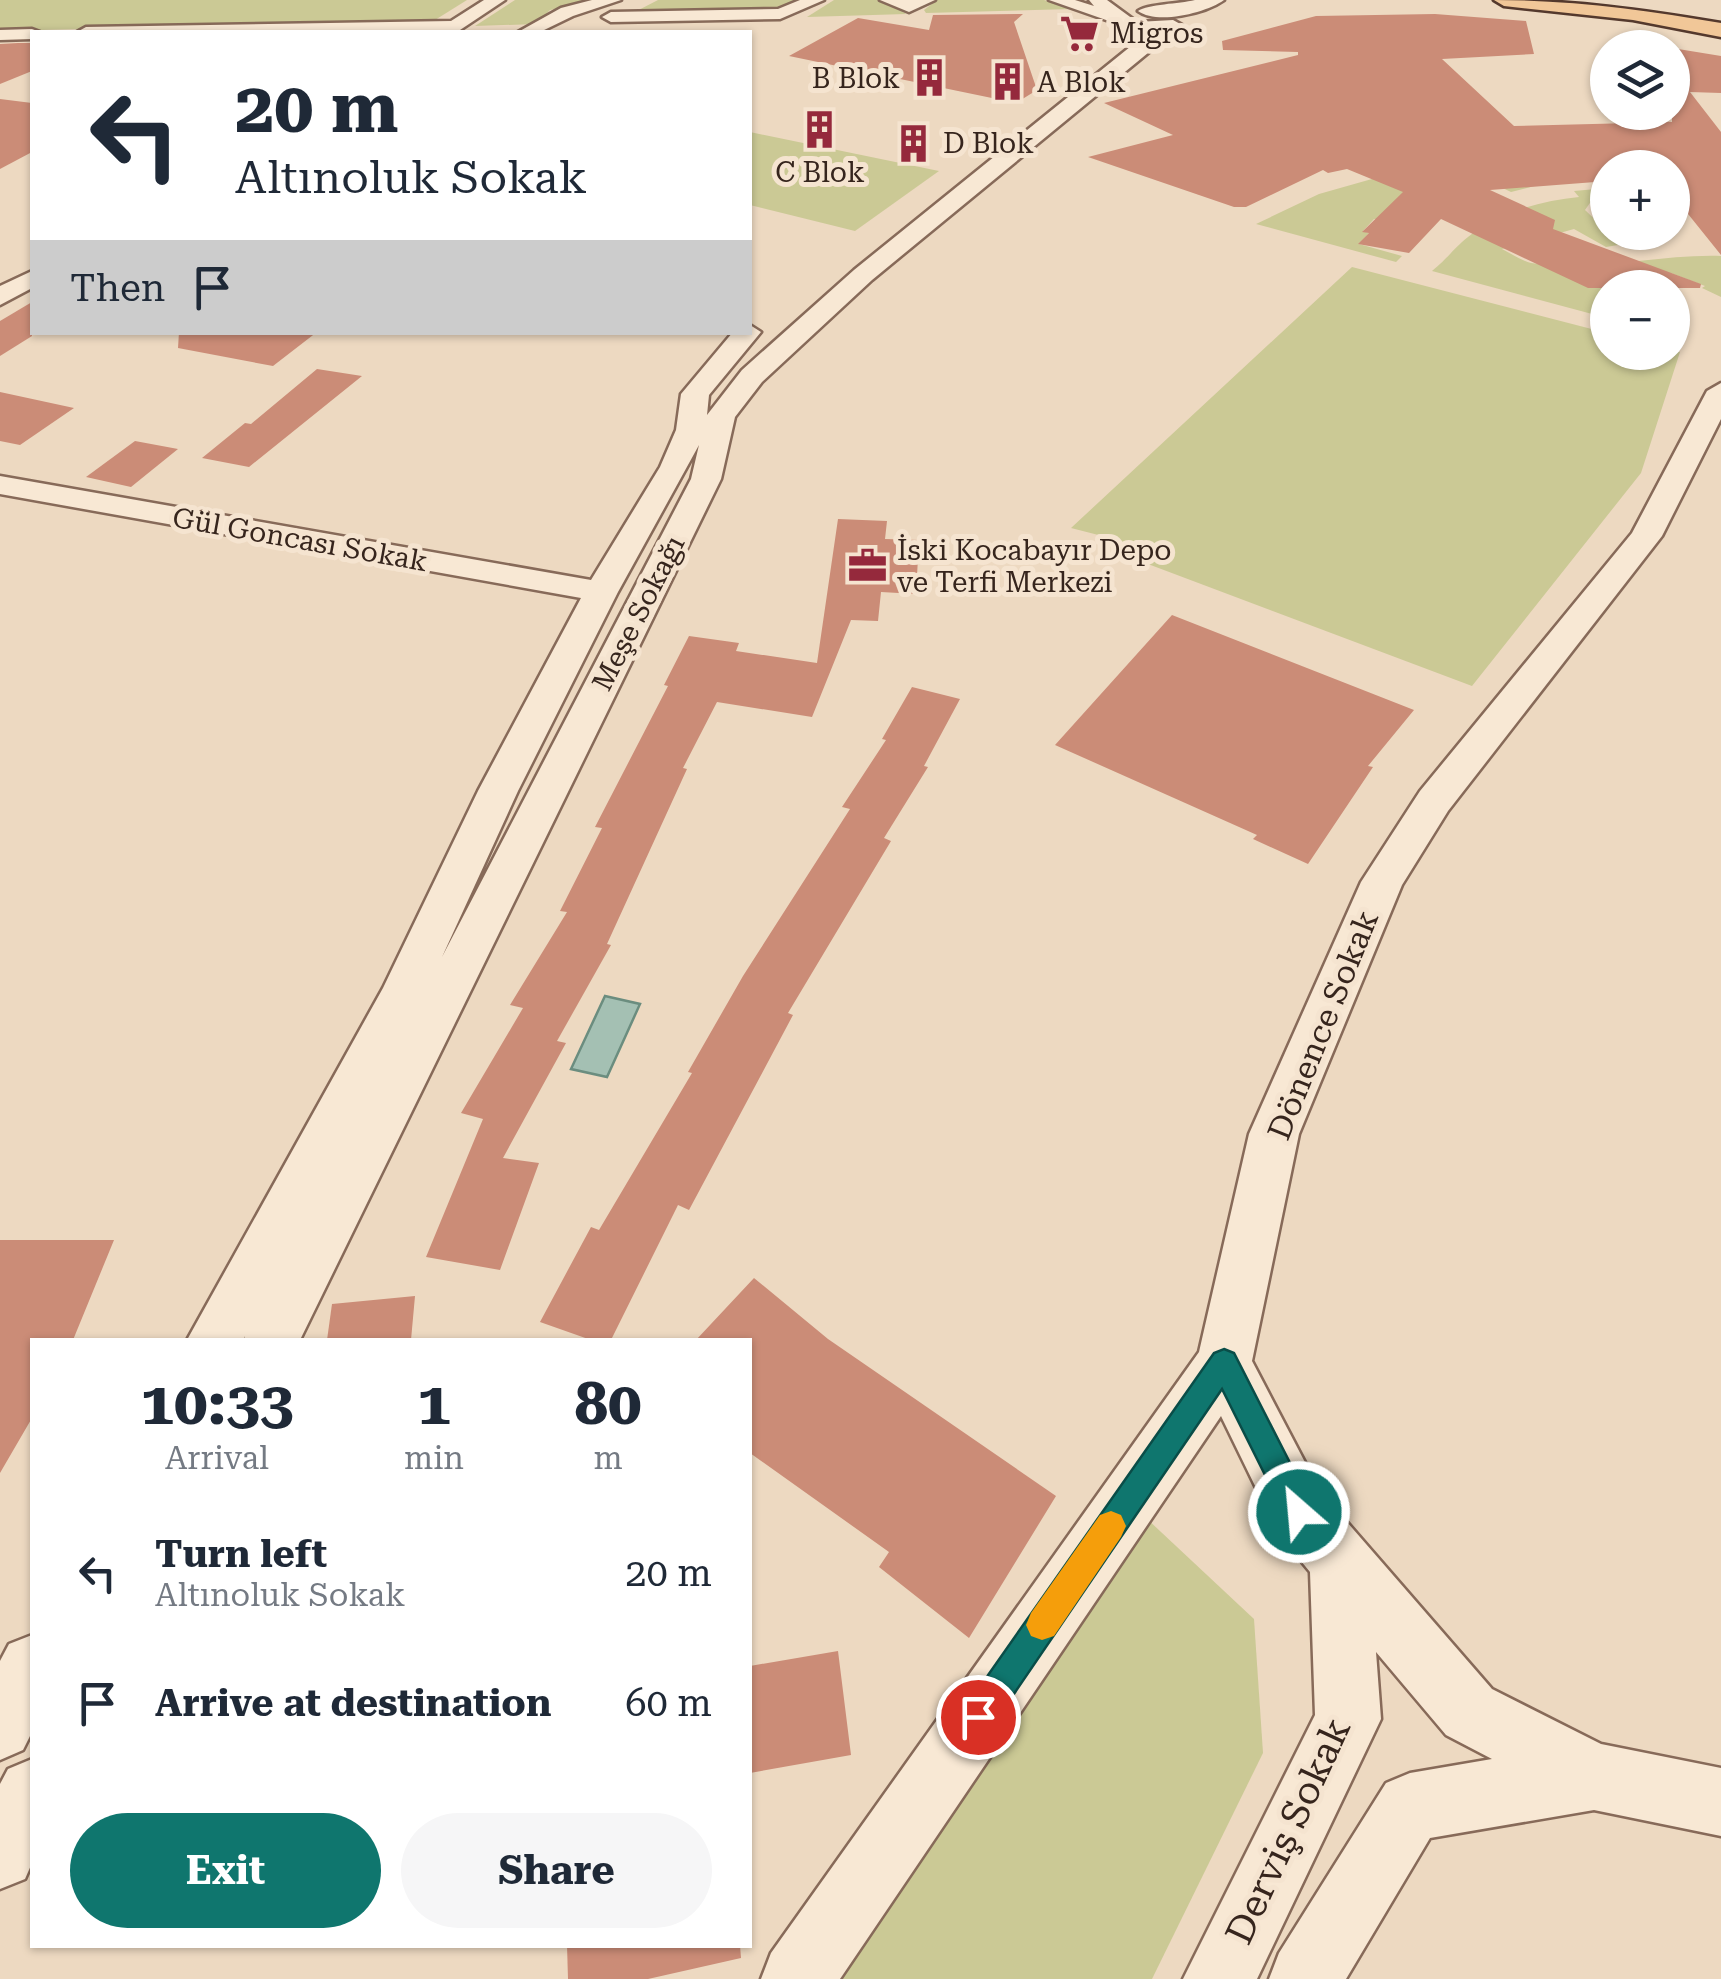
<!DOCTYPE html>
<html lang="en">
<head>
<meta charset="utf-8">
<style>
  :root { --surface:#fff; --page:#f6f6f7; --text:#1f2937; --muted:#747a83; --accent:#0f766e }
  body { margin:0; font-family:"Roboto Serif",serif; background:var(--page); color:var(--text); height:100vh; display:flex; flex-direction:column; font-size:38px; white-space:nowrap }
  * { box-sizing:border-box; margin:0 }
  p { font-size:32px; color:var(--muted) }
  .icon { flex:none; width:55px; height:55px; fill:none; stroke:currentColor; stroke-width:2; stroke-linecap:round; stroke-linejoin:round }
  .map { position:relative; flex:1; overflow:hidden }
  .sheet { position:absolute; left:30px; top:1338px; width:722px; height:610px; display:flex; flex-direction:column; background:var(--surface); border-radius:0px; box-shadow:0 2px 8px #0004 }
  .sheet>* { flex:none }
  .top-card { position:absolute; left:30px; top:30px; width:722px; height:305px; border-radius:0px; box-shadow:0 2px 8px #0004; background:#fff; color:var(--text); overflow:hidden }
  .controls { position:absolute; left:1590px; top:30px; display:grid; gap:20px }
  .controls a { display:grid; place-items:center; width:100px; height:100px; border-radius:50%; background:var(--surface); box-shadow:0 2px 8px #0004; font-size:50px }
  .pin { position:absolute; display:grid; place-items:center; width:85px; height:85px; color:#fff; margin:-42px; border:5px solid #fff; border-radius:50%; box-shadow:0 2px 10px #0007 }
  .me { position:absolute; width:110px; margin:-55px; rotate:333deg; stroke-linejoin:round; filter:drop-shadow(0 0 8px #0008) }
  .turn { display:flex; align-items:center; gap:35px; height:210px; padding:0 40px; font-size:45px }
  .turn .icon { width:130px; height:130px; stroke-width:2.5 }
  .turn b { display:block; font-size:70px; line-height:85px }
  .then { display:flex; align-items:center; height:95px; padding:0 40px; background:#0003; gap:20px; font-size:38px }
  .eta { display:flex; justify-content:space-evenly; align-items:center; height:170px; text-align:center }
  .eta b { font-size:60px; font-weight:700; line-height:70px }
  .action { display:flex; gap:20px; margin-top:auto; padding:20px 40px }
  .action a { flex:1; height:115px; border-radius:60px; background:var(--accent); color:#fff; font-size:40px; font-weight:700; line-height:115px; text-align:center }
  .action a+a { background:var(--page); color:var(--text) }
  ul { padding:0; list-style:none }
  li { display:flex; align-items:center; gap:30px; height:130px; padding:0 40px }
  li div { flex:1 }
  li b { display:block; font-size:38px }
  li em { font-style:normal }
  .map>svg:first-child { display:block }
  .green { fill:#cbc995 }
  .water { fill:#a4c0b3; stroke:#6b8d7f; stroke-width:2.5 }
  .building { fill:#cb8c77 }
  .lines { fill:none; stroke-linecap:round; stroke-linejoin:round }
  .minor-casing { stroke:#876a59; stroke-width:5 }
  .major-casing { stroke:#54392d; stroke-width:5 }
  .minor { fill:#f8e8d4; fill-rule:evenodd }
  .major { fill:#f1c798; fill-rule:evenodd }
  .route { fill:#0f766e; stroke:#0a4d48; stroke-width:2.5 }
  .slow { fill:#f59e0b }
  .labels { text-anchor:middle; stroke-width:10; stroke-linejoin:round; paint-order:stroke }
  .far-poi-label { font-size:28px; fill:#36251d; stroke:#f5e4d0; text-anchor:start }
  .far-street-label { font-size:28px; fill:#36251d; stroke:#f5e4d0 }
  .street-label { font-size:32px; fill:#36251d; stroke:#f5e4d0 }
  .near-street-label { font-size:38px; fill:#36251d; stroke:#f5e4d0 }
</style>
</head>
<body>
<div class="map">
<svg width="1721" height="1979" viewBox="0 0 1721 1979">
  <rect width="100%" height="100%" fill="#edd9c1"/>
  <g class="green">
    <polygon points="0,0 467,0 435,20 0,31"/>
    <polygon points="515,0 602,0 550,10 536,24 475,26"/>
    <polygon points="658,0 799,0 781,11 629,15"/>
    <polygon points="834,0 885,0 906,14 807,17"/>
    <polygon points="937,0 1044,0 1073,9 926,13 924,10"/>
    <polygon points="750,132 939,171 855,231 750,205"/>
    <polygon points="1608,167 1511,192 1480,177 1436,223 1374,219 1363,231 1369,233 1359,244 1402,256 1396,262 1256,224 1319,194 1386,175"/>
    <path d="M1607 188V192L1592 200 1585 210 1608 232 1630 243 1606 247 1574 229 1502 249C1510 253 1522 261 1531 263 1594 273 1657 254 1721 256V297L1702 288 1705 286 1671 273 1608 288 1607 318 1432 271C1449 257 1453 249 1468 237 1499 212 1540 201 1579 197L1574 191Z"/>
    <polygon points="1352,267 1607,333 1608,352 1680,352 1641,473 1472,686 1132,558 1114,539 1071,528"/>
    <polygon points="1145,1517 1254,1619 1263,1753 1152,1979 795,1979"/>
  </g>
  <polygon class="water" points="605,996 640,1004 607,1077 571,1069"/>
  <g class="building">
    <polygon points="1023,14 1014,22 1037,90 1016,103 789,56 858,18 929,30 933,15"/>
    <polygon points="1435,14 1526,21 1534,54 1442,59 1514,126 1632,123 1630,120 1672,122 1672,48 1721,56 1721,93 1690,92 1721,132 1721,255 1672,194 1672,168 1608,168 1608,181 1490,190 1555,220 1553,229 1701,284 1700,288 1588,288 1441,219 1409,253 1358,244 1369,233 1362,232 1403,192 1347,169 1328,173 1323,170 1246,207 1234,207 1088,157 1173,135 1104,103 1298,55 1298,52 1223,50 1222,41 1316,16"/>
    <polygon points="18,43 32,43 32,71 0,84 0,44"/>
    <polygon points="0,99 32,103 32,152 0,169"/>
    <polygon points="32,302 32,336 0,356 0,321"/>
    <polygon points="179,332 317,332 273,366 178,348"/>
    <polygon points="317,369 362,376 249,467 202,458 245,423 251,424"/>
    <polygon points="0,392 74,408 20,445 0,441"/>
    <polygon points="135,441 178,449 131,487 86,477"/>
    <polygon points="838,519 887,521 885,539 919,540 916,594 881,592 878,621 851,620 812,717 717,702 683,768 687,769 607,944 611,945 557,1041 566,1043 503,1158 539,1163 500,1270 426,1257 483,1119 461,1113 523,1008 510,1005 567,912 560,911 602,828 595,827 668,686 664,685 689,636 739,643 736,651 817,663"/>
    <polygon points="1172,615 1414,710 1368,766 1373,767 1308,864 1253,839 1257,835 1055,745"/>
    <polygon points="912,687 960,699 924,766 928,767 884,838 891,841 788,1013 793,1015 689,1210 678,1205 611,1340 591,1340 540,1322 591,1227 599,1230 692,1073 688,1072 743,976 850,809 842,807 886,740 882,739"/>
    <polygon points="0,1240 114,1240 73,1340 32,1340 32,1418 0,1473"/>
    <polygon points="754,1278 828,1339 1056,1496 969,1638 879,1567 889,1552 750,1453 750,1340 696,1340"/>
    <polygon points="415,1296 411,1340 327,1340 332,1304"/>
    <polygon points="838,1651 851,1755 750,1773 750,1666"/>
    <polygon points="567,1945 740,1945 741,1958 648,1979 568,1979"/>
  </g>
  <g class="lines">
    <defs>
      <g id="minor">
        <polygon points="484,0 505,0 457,32 77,32 86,27 451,21"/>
        <polygon points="592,0 621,0 573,16 540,32 518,32 561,8"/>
        <polygon points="800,0 824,0 780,19 611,22 602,17 611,12 778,9"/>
        <polygon points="880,0 935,0 909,12"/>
        <path d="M1049 0H1075L1094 6 1089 0H1107L1137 22 1173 20 1182 25 872 280 762 382 735 417 721 479 300 1340H244L245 1336 243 1340H187L383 988 478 791 581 598 0 494V476L591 580 660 467 676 430 681 394 733 332H750V325L761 332 709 395 707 415 742 370 854 270 1146 34ZM699 445 691 479 442 957 518 791 618 592Z"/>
        <path d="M1195 0H1224C1206 13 1157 25 1138 11 1148 4 1179 4 1195 0Z"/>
        <polygon points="0,30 32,29 40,32 32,32 32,39 0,40"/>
        <polygon points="32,271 32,288 0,305 0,286"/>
        <polygon points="1721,383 1721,419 1662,536 1448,811 1402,885 1299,1134 1252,1361 1320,1491 1492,1689 1601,1744 1721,1768 1721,1836 1594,1810 1430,1838 1346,1979 1269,1979 1279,1953 1386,1783 1410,1773 1492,1759 1446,1735 1376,1652 1381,1719 1257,1979 1183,1979 1315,1715 1310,1572 1278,1533 1221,1416 840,1979 761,1979 771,1953 1199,1352 1249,1134 1361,882 1420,791 1632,533 1707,391"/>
        <polygon points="32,1635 32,1732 23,1750 0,1760 0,1661 9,1644"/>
        <polygon points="32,1759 32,1863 25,1879 0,1889 0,1784 8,1769"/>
      </g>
      <path id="major" d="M1494 0C1571 0 1645 10 1721 23V37L1633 20 1504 6Z"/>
    </defs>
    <use href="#minor" class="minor-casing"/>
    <use href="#major" class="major-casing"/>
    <use href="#minor" class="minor"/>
    <use href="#major" class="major"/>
  </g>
  <polygon class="route" points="1224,1349 1234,1353 1310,1502 1314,1512 1310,1523 1299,1527 1289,1523 1222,1389 990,1729 978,1734 967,1729 962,1717 967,1705 1214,1353"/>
  <polygon class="slow" points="1111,1511 1121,1515 1126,1526 1121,1537 1054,1636 1042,1640 1031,1636 1026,1625 1031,1613 1100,1515"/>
  <defs>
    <symbol id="supermarket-bare" viewBox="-9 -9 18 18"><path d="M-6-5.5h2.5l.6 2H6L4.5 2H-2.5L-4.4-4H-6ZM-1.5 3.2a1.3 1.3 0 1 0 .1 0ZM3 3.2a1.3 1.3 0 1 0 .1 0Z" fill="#95293c" stroke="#f5e4d0" stroke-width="2.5" paint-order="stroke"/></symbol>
    <symbol id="building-bare" viewBox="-9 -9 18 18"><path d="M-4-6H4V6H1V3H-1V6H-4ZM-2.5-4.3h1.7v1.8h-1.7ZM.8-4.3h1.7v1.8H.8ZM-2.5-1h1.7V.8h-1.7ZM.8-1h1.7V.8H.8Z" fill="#95293c" stroke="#f5e4d0" stroke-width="2.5" paint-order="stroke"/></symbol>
    <symbol id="office-bare" viewBox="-9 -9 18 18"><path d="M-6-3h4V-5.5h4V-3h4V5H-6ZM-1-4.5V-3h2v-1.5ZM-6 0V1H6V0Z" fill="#95293c" stroke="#f5e4d0" stroke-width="2.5" paint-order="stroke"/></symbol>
  </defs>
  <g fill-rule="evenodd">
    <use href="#supermarket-bare" x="1052" y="6" width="55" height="55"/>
    <use href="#building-bare" x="902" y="50" width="55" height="55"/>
    <use href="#building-bare" x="980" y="54" width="55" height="55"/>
    <use href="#building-bare" x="792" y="102" width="55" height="55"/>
    <use href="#building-bare" x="886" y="116" width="55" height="55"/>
    <use href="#office-bare" x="840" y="538" width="55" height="55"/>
  </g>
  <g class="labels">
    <g class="far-poi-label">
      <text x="1110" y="43">Migros</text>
      <text x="900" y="88" text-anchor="end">B Blok</text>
      <text x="1037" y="92">A Blok</text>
      <text x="943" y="153">D Blok</text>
      <text x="820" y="182" text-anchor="middle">C Blok</text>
      <text x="897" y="560">İski Kocabayır Depo<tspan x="897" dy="32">ve Terfi Merkezi</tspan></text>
    </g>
    <g class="far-street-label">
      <text transform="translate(300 539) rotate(10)" y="10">Gül Goncası Sokak</text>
      <text transform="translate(638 613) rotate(-63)" y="10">Meşe Sokağı</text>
    </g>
    <g class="street-label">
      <text transform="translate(1323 1025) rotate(-68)" y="11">Dönence Sokak</text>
    </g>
    <g class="near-street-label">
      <text transform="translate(1288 1831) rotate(-65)" y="13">Derviş Sokak</text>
    </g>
  </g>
</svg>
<div class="controls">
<a><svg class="icon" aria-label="layers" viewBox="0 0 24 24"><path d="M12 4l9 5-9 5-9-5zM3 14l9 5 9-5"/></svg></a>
<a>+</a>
<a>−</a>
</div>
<div class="pin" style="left:978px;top:1717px;background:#d93025"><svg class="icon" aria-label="arrive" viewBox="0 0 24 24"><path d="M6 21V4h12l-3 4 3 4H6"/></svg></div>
<svg class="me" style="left:1299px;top:1512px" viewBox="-20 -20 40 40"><circle r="17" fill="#0f766e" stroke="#fff" stroke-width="3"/><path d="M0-11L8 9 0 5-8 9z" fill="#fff"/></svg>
<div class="top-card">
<div class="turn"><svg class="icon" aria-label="left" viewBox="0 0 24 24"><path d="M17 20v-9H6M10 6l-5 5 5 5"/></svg><div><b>20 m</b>Altınoluk Sokak</div></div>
<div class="then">Then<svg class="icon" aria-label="arrive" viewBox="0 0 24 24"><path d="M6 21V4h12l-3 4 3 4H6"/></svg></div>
</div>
<section class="sheet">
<div class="eta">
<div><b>10:33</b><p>Arrival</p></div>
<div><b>1</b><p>min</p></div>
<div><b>80</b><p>m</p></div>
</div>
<ul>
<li><svg class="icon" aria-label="left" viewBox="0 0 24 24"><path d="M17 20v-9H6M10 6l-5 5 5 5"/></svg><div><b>Turn left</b><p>Altınoluk Sokak</p></div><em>20 m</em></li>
<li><svg class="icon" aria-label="arrive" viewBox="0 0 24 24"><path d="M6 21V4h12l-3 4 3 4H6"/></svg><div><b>Arrive at destination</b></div><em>60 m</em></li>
</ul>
<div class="action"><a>Exit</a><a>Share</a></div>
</section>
</div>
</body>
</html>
